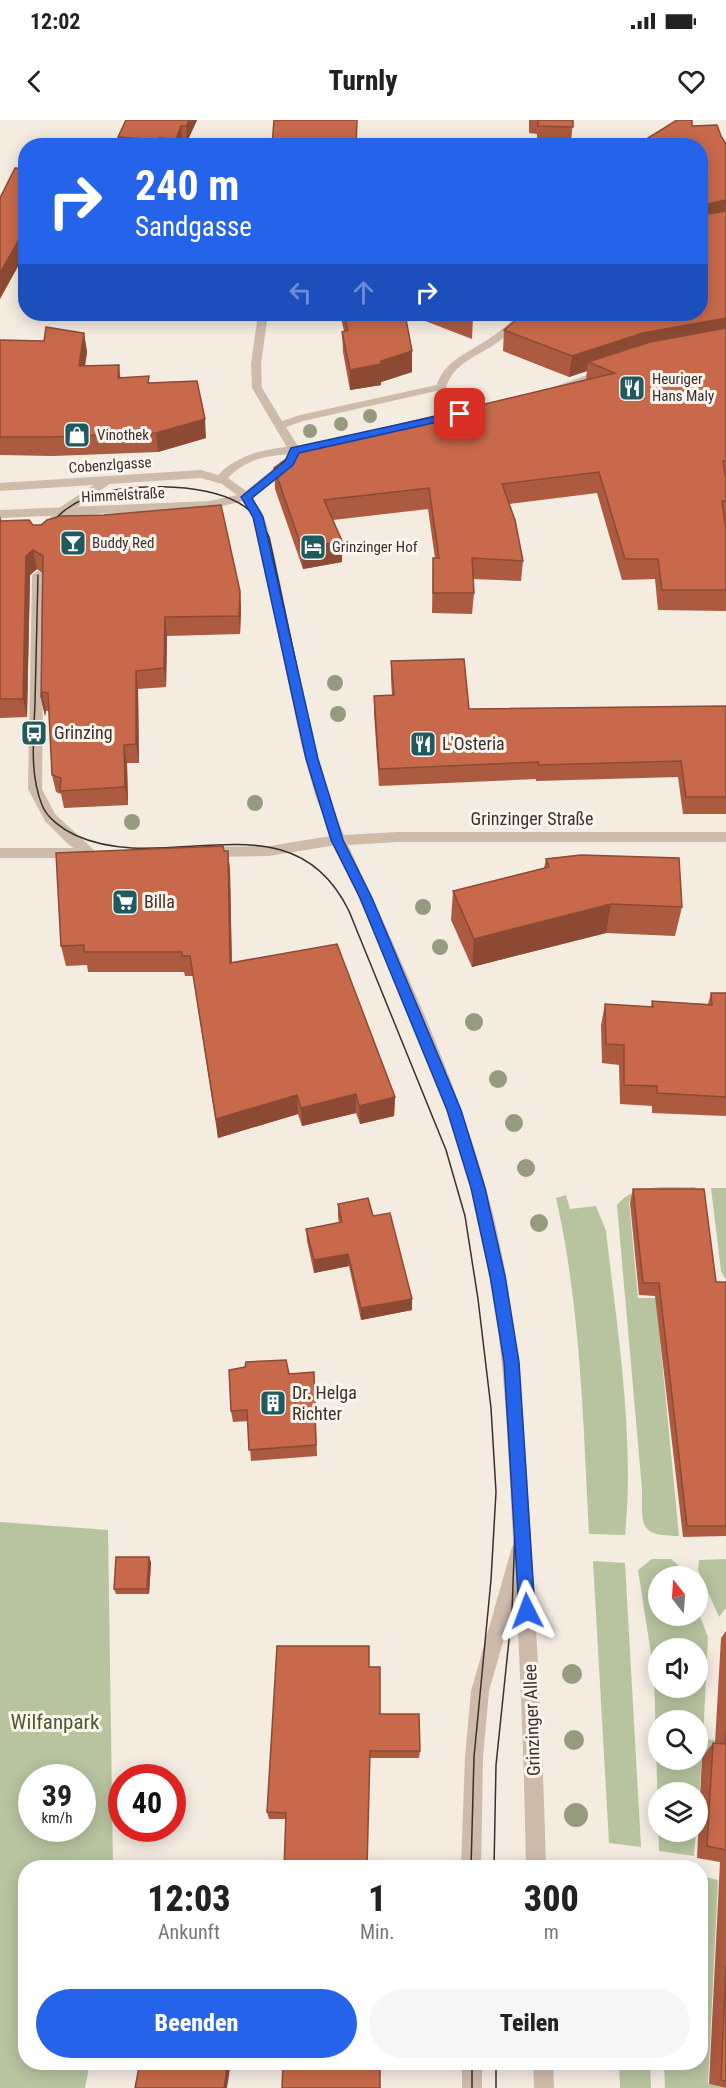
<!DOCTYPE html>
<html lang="de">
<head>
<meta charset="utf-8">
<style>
  :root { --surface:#fff; --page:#f6f6f6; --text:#222; --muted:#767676; --accent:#2563eb }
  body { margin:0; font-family:"Roboto Condensed",sans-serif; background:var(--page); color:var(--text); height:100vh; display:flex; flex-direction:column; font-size:22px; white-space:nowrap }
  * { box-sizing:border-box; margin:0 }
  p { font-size:20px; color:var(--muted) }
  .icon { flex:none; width:33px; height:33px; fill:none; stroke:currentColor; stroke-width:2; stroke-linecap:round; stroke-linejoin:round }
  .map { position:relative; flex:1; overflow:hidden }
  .side { position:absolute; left:18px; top:1740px; width:690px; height:210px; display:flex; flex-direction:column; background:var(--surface); border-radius:24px; box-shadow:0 3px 15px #0003 }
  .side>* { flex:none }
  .top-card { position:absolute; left:18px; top:18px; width:690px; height:183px; border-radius:24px; box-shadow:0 3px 15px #0003; background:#2563eb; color:#fff; overflow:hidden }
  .needle { width:39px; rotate:343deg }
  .buttons { position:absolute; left:648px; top:1446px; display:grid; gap:12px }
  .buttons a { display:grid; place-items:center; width:60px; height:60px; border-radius:50%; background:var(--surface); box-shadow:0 3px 15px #0003; font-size:30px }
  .speed { position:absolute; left:18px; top:1644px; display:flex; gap:12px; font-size:30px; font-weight:700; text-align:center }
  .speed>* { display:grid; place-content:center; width:78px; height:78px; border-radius:50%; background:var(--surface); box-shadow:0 3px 15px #0003; line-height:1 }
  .speed small { font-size:15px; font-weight:400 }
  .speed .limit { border:9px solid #d22; background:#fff; color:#111 }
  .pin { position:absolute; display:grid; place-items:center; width:51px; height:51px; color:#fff; margin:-26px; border-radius:12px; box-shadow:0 3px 9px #0006 }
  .me { position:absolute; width:66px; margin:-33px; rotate:357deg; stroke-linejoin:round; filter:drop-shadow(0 0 4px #0008) }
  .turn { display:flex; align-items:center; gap:21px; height:126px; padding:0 18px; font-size:27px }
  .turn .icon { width:78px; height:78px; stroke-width:2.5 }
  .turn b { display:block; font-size:42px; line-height:51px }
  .lanes { display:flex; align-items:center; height:57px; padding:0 18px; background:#0003; justify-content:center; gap:30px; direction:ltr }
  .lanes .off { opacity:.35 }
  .eta { display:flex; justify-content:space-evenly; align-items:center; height:102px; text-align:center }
  .eta b { font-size:36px; font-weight:800; line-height:42px }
  .primary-button { display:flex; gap:12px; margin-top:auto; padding:12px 18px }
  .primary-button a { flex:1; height:69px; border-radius:36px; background:var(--accent); color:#fff; font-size:24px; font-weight:800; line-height:69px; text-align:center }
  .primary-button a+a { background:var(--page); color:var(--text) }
  .status { display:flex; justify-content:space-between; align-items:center; height:42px; padding:0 30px; background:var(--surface); direction:ltr }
  .status svg { height:16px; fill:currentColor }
  header { display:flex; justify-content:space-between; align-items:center; height:78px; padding:0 18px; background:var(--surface); font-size:27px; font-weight:800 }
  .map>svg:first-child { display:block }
  .green { fill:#b8c4a0; fill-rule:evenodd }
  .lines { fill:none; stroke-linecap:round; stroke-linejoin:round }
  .service { fill:#cdbbac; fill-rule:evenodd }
  .minor { fill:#cdbbac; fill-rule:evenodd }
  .tertiary { fill:#cdbbac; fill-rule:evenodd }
  .tram { stroke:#3b302b; stroke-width:1.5 }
  .tree { fill:#969b7f }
  .wall { fill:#ac5a40 }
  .shaded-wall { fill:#8c4a34 }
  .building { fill:#c8694b; stroke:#8c4a34; stroke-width:1.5 }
  .route { fill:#2563eb; stroke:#184099; stroke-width:1.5 }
  .labels { text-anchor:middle; stroke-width:6; stroke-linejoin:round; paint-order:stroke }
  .far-poi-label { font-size:15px; fill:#3b302b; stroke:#fbf5ee; text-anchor:start }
  .far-street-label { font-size:15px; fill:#3b302b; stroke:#fbf5ee }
  .poi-label { font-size:18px; fill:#3b302b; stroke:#fbf5ee; text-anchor:start }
  .street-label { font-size:18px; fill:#3b302b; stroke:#fbf5ee }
  .near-park-label { font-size:21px; fill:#4a5a2e; stroke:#fbf5ee }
</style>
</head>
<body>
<div class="status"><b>12:02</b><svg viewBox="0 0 49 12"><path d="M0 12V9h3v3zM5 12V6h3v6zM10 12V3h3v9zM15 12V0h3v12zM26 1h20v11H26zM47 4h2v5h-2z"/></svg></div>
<header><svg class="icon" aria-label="back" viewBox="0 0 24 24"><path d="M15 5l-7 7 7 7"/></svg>Turnly<svg class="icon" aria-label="heart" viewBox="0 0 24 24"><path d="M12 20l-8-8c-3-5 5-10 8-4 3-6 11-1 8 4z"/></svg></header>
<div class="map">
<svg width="726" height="1968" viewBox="0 0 726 1968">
  <rect width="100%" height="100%" fill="#f4ebe1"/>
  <g class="green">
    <path d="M695 1067 698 1070 699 1081H629L638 1178H656L679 1416C638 1416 642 1405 642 1369L617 1085C636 1062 667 1068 695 1067Z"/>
    <polygon points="711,1068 726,1068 726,1160 721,1151"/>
    <path d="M566 1075 570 1089 596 1086 606 1111C617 1209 635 1316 625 1415L589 1414C583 1302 581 1188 556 1078Z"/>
    <path d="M0 1402 108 1410 113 1747 26 1748V1942L90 1943 85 1968H0ZM32 1658H82V1708H32Z"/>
    <path d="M652 1439H671L680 1447 684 1456H658V1496H698V1491L708 1517 703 1619 715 1620 714 1638 702 1636 698 1694V1672H658V1712H696L694 1736 659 1731 654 1553 638 1450ZM658 1528H698V1568H658ZM658 1600H698V1640H658Z"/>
    <polygon points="726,1439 726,1488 719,1497 698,1450 699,1440"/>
    <polygon points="593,1441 625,1443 641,1727 609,1723"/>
    <polygon points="701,1756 718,1760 708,1964 725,1968 665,1968 664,1943 700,1942"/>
    <polygon points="619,1943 650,1943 651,1968 620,1968"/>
  </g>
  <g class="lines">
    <g class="service">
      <polygon points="258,194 268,194 261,244 262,268 282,301 300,295 441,264 446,267 441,270 303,301 286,307 301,331 299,334 291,334 252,268 251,244"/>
      <polygon points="107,356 111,357 111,363 64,396 48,417 40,417 38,414 56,390"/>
      <polygon points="38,451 44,455 42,669 55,694 94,730 96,734 89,739 68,724 45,701 28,669 32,455"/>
      <polygon points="521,1418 527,1421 530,1427 489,1571 483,1637 481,1748 461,1748 465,1637 471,1571 512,1427 515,1421"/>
      <rect x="462" y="1942" width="20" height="26"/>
    </g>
    <g class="minor">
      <path d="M519 194H530C521 204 509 214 498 222 479 236 454 242 446 267L466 294 464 296H456L436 267C444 240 469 233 490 218 501 211 510 202 519 194Z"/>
      <polygon points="337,715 342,716 344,720 342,724 269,736 207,737 200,732 207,727 269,726"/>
      <polygon points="0,728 78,728 85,733 78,738 0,738"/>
    </g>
    <g class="tertiary">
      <polygon points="604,249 608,250 608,254 547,274 542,271"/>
      <path d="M316 323 322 327 320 330C284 338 256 329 228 358L246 371 285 339H293L295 342 252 378 262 392 268 409C294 510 302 618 344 715L398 712H726V722H398L348 725C403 844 461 966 493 1094 518 1196 524 1299 530 1404 537 1518 543 1633 546 1748H526C524 1632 519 1517 512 1402 507 1298 502 1196 478 1095 458 1012 426 933 392 855 381 830 371 806 360 781 352 761 343 737 330 720L332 717 315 675 301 623 254 400 243 381 210 389 0 398V390L210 381 237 375 222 364 201 358 0 371V363L201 350 218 355C246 327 279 329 316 323Z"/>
      <polygon points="533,1942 553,1942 554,1968 534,1968"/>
    </g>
    <g class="tram">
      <path d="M45 411C56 397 67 386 84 379 123 362 201 362 239 383 253 391 262 403 269 417L314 627 334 696 369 794 455 1002 471 1053 493 1154 513 1302 516 1383 512 1491 496 1645 494 1748"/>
      <path d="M38 455C37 497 36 540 35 582 34 617 29 652 42 685 47 698 62 709 75 715 168 758 291 672 349 791L446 1030 465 1096 478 1179 491 1288 496 1372 491 1460 474 1637 471 1748"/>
      <polyline points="472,1942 472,1968"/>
      <polyline points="496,1942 496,1968"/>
    </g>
  </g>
  <g class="tree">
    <circle cx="370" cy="296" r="7"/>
    <circle cx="341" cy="304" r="7"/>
    <circle cx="310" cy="311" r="7"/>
    <circle cx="335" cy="563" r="8"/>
    <circle cx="338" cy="594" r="8"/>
    <circle cx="255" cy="683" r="8"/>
    <circle cx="132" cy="702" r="8"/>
    <circle cx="423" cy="787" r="8"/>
    <circle cx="440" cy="827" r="8"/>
    <circle cx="474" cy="902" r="9"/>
    <circle cx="498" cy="959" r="9"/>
    <circle cx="514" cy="1003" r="9"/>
    <circle cx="526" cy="1048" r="9"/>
    <circle cx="539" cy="1103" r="9"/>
    <circle cx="572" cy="1554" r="10"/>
    <circle cx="574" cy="1620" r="10"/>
    <circle cx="576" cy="1695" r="12"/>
  </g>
  <g class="wall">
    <polygon points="126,0 197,0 187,22 183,22 181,26 119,26 118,17"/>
    <polygon points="529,0 573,0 571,23 537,22 537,14 529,13"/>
    <polygon points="692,6 721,16 726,24 726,491 658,490 655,459 622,460 597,373 509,384 523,441 521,461 473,459 474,473 472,494 432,493 433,438 435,438 428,389 333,400 342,442 303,449 275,369 274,348 586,259 587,251 569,257 503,231 504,210 700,194"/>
    <polygon points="340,194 405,194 412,231 412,252 381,262 381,265 350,270 343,232 342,212 344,211"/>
    <polygon points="407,194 472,194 473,198 472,219"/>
    <polygon points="84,213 87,232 85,246 120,258 150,263 206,318 158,332 53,336 0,335 0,220 44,221"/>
    <polygon points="0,396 2,401 33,405 240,471 241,489 240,514 167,516 166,567 138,569 139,643 127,643 128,685 64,688 61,674 56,672 52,655 49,591 46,591 45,596 41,578 42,453 37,449 30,455 27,597 0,598"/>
    <polygon points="391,541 469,589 726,586 726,694 683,694 678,657 536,661 536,659 379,666 374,593 374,576 392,575 391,558"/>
    <polygon points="224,731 228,731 230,751 232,843 395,977 394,996 360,1004 356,993 302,1006 298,994 218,1018 193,856 185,856 184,852 88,852 87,845 66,846 61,826"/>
    <polygon points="546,739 682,787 675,816 606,813 472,847 451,800 453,771 544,748"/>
    <polygon points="711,873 726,873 726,996 652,993 652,986 620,984 619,945 602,943 601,905 605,884 651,887 652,881 708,884"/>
    <polygon points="633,1069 716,1162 726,1162 726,1416 683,1417 655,1176 639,1175 630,1083"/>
    <polygon points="338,1084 373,1096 412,1179 412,1190 361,1200 349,1146 314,1153 307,1121 306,1109 339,1103 338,1097"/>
    <polygon points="314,1252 317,1336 251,1341 248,1301 233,1302 231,1291 289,1254"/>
    <polygon points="149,1437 151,1443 149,1474 116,1474 114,1469"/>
    <polygon points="726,1511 726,1968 709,1964 720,1742 697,1738 702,1637 713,1623 715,1623 721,1518"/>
    <polygon points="369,1547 380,1594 420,1631 419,1638 370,1638 286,1699 269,1699 267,1692"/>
  </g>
  <g class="shaded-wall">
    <polygon points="189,0 197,0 187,22 186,6"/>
    <polygon points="181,6 183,22 181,26 176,26 176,19"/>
    <polygon points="726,80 726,98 700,106 703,85"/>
    <polygon points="26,107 26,132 0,179 0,153"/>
    <polygon points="726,198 726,217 588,242 587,251 569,257 572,236 643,213"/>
    <polygon points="84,213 87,232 82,265 79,246"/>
    <polygon points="412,231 412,252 381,262 381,265 350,270 350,250"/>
    <polygon points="119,245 121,264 118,258"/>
    <polygon points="205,299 206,318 158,332 156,313"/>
    <polygon points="342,421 342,442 303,449 302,428"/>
    <polygon points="33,430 37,449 30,455 27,597 23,579 26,436"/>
    <polygon points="240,471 241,489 240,514 239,496"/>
    <polygon points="165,497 167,516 166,567 164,548"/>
    <polygon points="136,551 138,569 139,643 136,624"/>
    <polygon points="42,572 46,591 45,596 41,578"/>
    <polygon points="124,625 127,643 128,685 125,667"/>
    <polygon points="228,731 230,751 232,863 230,843"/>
    <polygon points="611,784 606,813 472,847 474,819"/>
    <polygon points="356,974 356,993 302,1006 301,988"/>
    <polygon points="297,975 298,994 218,1018 216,999"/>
    <polygon points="395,977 394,996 360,1004 359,986"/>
    <polygon points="348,1134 349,1146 314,1153 314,1140"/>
    <polygon points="412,1179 412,1190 361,1200 361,1188"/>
    <polygon points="149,1437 151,1443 149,1474 147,1469"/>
    <polygon points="228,1942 231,1942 227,1968 224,1968"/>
  </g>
  <g class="building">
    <polygon points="126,0 189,0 186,6 181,6 176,19 159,18 158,20 118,17"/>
    <polygon points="274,0 357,0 356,26 272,26"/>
    <polygon points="538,0 573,0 573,7 538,6"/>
    <polygon points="677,0 692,0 692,6 717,5 721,16 726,24 726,80 703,85 702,95 726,91 726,198 643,213 572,236 504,210 523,194 700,194 700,26 635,26"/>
    <polygon points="15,48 26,49 26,107 0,153 0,78"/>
    <polygon points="344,194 405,194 412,231 381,241 381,244 350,250 342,212 348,210"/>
    <polygon points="460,194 472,194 473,198"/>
    <polygon points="46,207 84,213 79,246 119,245 118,258 149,256 148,263 197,261 205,299 156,313 50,317 0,317 0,220 44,221"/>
    <polygon points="726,208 726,341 723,341 726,360 726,381 722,381 726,410 726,470 662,470 658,439 625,439 599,352 502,364 515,400 523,441 472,438 474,473 433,473 433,438 439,438 429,368 324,380 342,421 302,428 274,348 301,328 615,253 588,242 650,222"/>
    <polygon points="221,385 240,471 239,496 165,497 164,548 136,551 136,624 124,625 125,667 60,671 61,658 52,655 48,573 42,572 41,578 43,436 33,430 26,436 23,579 0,579 0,401 29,400 33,405 41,405 47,400 61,396 104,395"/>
    <polygon points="464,539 469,589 726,586 726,677 686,677 681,641 539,645 538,642 379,649 374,576 394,575 391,541"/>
    <polygon points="223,726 224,731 228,731 230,843 337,824 395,977 359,986 356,974 301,988 297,975 216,999 190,836 182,836 182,832 84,832 84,825 61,826 56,733"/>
    <polygon points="581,735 679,738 682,787 611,784 474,819 453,771 549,747 546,739"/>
    <polygon points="711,873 726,873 726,977 657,973 657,966 624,965 624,925 606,924 605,884 653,887 652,881 712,885"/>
    <polygon points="633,1069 704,1069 716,1162 726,1162 726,1406 687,1406 659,1163 643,1163"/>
    <polygon points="368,1078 373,1096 390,1093 412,1179 361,1188 348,1134 314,1140 306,1109 342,1102 338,1084"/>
    <polygon points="286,1240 289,1254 314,1252 316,1325 249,1330 247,1290 231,1291 229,1250 245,1247 246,1242"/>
    <polygon points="116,1437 149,1437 147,1469 114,1469"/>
    <polygon points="277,1526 369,1526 369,1547 380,1547 380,1594 419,1594 420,1631 370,1631 367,1748 284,1748 286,1693 267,1692"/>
    <polygon points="726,1612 726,1730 707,1726 713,1623 725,1624"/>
    <polygon points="726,1845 726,1961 721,1960"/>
    <polygon points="140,1942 228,1942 224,1968 135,1968"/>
    <polygon points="283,1942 380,1942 380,1968 282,1968"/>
  </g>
  <polygon class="route" points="460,291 465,294 464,296 299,333 293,345 252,378 263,397 318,639 343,720 372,778 461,990 485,1068 505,1156 519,1242 535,1491 533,1497 527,1500 521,1497 519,1491 504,1242 490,1156 471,1068 447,990 360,778 331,720 306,639 253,397 241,377 285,341 291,328"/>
  <defs>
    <symbol id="restaurant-square" viewBox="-11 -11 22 22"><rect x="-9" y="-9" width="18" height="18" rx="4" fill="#1f5a5e" stroke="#fbf5ee"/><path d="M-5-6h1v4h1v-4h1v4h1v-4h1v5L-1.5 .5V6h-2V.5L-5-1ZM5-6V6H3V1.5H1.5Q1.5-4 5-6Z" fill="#fff"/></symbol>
    <symbol id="shop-square" viewBox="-11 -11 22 22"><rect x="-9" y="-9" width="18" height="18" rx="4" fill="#1f5a5e" stroke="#fbf5ee"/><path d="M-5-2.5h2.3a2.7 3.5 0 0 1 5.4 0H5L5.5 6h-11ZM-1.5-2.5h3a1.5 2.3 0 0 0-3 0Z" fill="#fff"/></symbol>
    <symbol id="bar-square" viewBox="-11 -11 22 22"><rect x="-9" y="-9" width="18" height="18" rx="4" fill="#1f5a5e" stroke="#fbf5ee"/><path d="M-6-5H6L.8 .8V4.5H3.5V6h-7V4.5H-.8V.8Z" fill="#fff"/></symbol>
    <symbol id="hotel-square" viewBox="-11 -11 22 22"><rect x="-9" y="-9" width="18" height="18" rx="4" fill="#1f5a5e" stroke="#fbf5ee"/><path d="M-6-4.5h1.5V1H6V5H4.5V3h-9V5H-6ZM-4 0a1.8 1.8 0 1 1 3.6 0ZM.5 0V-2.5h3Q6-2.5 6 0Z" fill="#fff"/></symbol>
    <symbol id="bus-square" viewBox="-11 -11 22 22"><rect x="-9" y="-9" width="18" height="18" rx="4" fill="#1f5a5e" stroke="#fbf5ee"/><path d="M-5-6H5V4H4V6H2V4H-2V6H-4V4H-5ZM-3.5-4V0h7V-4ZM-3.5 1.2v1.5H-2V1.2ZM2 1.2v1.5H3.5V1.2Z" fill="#fff"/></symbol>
    <symbol id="supermarket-square" viewBox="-11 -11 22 22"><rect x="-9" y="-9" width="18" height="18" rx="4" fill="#1f5a5e" stroke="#fbf5ee"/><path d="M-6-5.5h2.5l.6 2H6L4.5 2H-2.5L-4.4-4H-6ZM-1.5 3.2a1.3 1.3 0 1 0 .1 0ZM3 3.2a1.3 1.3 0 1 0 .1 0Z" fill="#fff"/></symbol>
    <symbol id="building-square" viewBox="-11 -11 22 22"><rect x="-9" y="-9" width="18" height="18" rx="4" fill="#1f5a5e" stroke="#fbf5ee"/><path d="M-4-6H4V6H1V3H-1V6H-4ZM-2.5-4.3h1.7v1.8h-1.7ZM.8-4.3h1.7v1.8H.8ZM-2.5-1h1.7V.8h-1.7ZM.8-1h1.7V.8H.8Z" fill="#fff"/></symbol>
  </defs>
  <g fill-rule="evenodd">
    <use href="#restaurant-square" x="617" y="253" width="30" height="30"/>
    <use href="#shop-square" x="62" y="300" width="30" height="30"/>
    <use href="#bar-square" x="58" y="408" width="30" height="30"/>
    <use href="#hotel-square" x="298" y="412" width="30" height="30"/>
    <use href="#bus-square" x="19" y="598" width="30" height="30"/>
    <use href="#restaurant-square" x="408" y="609" width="30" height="30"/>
    <use href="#supermarket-square" x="110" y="767" width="30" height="30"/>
    <use href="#building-square" x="258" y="1268" width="30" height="30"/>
  </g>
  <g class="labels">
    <g class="far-poi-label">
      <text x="652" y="264">Heuriger<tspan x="652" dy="17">Hans Maly</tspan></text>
      <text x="97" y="320">Vinothek</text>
      <text x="92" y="428">Buddy Red</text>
      <text x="332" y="432">Grinzinger Hof</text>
    </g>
    <g class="far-street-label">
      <text transform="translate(110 345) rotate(-4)" y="5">Cobenzlgasse</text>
      <text transform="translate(123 375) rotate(-3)" y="5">Himmelstraße</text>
    </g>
    <g class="poi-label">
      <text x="54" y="619">Grinzing</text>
      <text x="442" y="630">L'Osteria</text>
      <text x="144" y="788">Billa</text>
      <text x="292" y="1279">Dr. Helga<tspan x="292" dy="21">Richter</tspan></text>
    </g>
    <g class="street-label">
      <text x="532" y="705">Grinzinger Straße</text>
      <text transform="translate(532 1600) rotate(-92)" y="6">Grinzinger Allee</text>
    </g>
    <g class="near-park-label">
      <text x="55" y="1609">Wilfanpark</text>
    </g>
  </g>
</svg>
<div class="buttons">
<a><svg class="needle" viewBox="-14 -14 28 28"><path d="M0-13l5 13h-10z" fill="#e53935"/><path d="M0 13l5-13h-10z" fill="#767676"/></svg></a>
<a><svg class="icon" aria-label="sound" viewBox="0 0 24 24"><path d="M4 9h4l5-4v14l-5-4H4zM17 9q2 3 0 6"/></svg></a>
<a><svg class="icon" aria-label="search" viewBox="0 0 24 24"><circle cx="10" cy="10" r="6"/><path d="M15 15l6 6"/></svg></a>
<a><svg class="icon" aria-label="layers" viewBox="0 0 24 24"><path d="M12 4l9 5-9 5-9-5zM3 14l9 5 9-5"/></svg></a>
</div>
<div class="speed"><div>39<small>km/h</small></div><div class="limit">40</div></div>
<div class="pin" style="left:460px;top:294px;background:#d93025"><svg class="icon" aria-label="arrive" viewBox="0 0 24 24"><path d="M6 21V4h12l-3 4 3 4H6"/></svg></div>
<svg class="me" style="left:527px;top:1491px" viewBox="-20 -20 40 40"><path d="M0-17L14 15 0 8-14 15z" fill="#2563eb" stroke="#fff" stroke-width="4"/></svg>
<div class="top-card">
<div class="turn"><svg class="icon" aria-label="right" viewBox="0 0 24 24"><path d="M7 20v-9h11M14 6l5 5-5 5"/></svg><div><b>240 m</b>Sandgasse</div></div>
<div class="lanes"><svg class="icon off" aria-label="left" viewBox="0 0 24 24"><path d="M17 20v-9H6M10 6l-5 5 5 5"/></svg><svg class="icon off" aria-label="ahead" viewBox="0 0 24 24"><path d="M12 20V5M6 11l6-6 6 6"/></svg><svg class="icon" aria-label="right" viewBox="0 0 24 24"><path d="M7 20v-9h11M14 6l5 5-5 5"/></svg></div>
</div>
<section class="side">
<div class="eta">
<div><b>12:03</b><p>Ankunft</p></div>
<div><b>1</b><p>Min.</p></div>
<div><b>300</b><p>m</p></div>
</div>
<div class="primary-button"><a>Beenden</a><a>Teilen</a></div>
</section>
</div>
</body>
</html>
